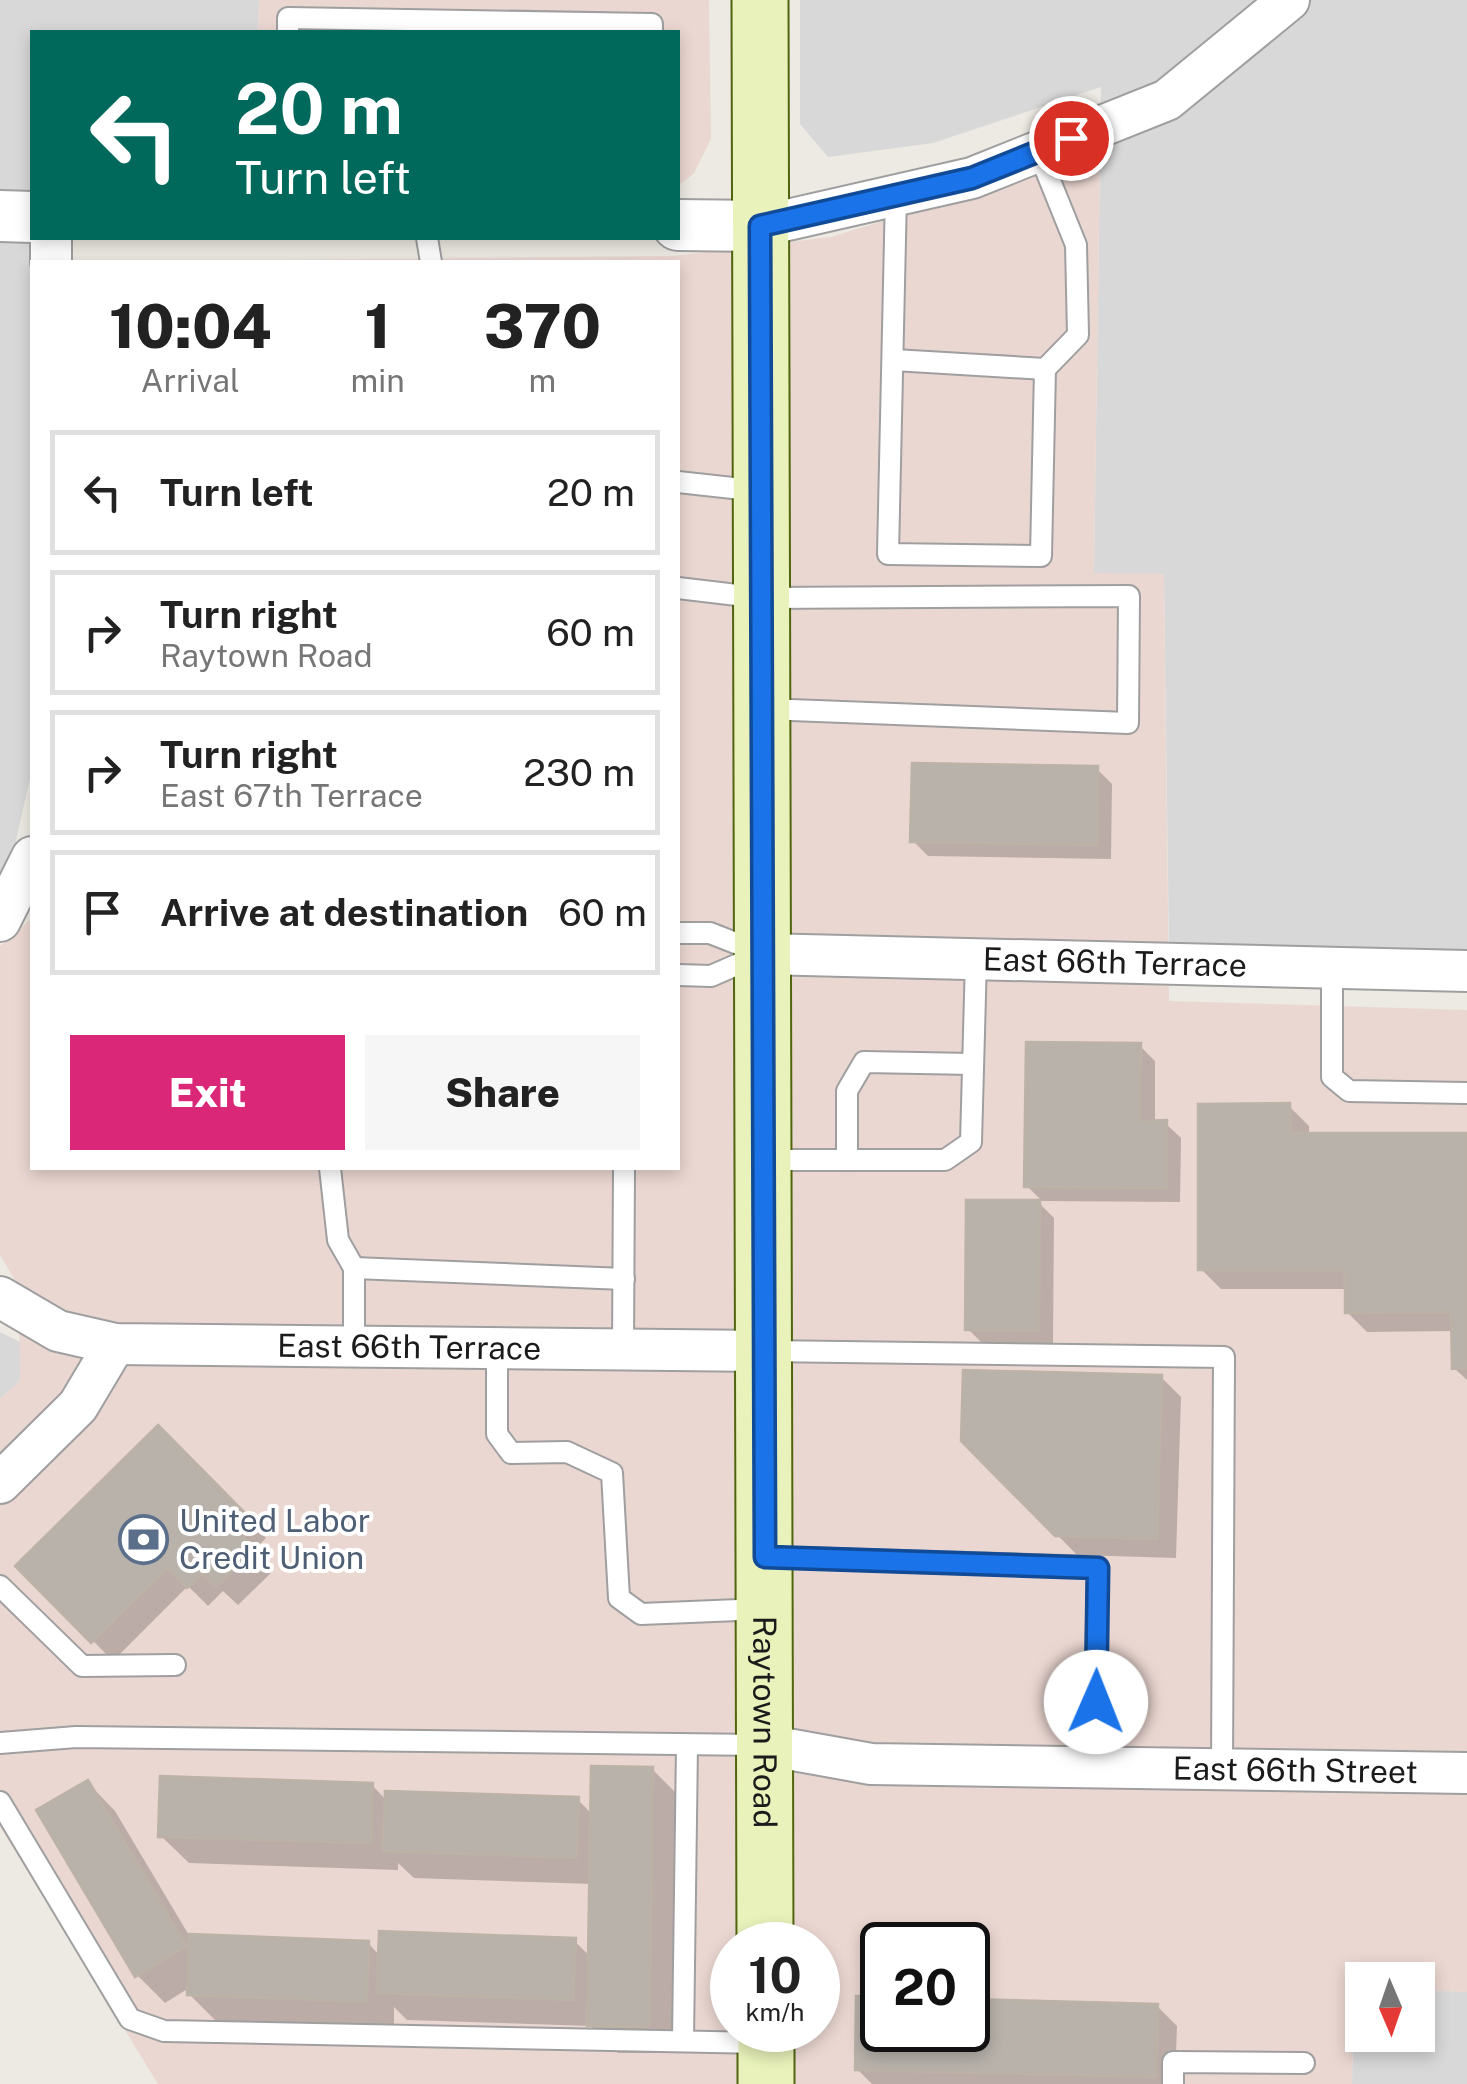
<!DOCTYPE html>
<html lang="en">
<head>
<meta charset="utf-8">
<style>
  :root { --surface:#fff; --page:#f6f6f6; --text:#222; --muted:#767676; --line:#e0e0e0; --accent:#db2777 }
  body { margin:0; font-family:"Public Sans",sans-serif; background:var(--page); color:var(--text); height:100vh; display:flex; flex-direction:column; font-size:38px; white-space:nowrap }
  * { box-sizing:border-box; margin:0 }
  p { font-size:32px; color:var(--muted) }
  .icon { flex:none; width:55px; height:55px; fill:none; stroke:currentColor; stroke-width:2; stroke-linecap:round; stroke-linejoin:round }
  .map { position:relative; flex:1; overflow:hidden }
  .side { position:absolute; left:30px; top:260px; width:650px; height:910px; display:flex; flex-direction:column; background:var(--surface); border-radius:0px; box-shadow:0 5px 15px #0003 }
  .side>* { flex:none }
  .banner { position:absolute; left:30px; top:30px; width:650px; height:210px; border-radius:0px; box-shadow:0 5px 15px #0003; background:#00695c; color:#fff; overflow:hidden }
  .needle { width:65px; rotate:178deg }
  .buttons { position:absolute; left:1345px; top:1962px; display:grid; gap:20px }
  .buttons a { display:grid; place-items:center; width:90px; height:90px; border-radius:0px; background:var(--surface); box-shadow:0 5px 15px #0003; font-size:50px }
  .speed { position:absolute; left:710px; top:1922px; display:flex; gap:20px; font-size:50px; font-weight:700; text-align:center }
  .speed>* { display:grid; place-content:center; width:130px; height:130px; border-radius:50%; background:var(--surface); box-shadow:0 5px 15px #0003; line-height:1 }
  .speed small { font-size:25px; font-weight:400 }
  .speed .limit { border:5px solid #111; border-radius:15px; background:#fff; color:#111 }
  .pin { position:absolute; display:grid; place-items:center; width:85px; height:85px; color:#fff; margin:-42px; border:5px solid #fff; border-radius:50%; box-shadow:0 2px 10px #0007 }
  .me { position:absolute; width:110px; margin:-55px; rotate:1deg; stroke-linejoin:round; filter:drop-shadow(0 0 8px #0008) }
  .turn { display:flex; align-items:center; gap:35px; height:210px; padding:0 40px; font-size:45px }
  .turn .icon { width:130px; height:130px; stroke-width:2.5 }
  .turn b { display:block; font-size:70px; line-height:85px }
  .eta { display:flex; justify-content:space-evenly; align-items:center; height:170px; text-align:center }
  .eta b { font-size:60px; font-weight:800; line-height:70px }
  .action { display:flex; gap:20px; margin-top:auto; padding:20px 40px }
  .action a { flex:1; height:115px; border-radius:0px; background:var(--accent); color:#fff; font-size:40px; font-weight:800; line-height:115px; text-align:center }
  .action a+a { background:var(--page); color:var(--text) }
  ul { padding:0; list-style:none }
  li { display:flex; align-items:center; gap:30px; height:125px; margin:0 20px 15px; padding:0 20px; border:5px solid var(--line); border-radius:0px }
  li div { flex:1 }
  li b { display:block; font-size:38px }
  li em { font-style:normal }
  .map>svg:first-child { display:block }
  .residential { fill:#d9d8d8 }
  .commercial { fill:#ebd7d2; fill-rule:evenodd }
  .shadow { fill:#0003 }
  .building { fill:#b8b2ab; stroke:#bcb2a6; stroke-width:2.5 }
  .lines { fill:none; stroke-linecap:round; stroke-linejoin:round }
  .service-casing { stroke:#9f9f9f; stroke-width:24 }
  .minor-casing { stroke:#9f9f9f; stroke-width:44 }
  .tertiary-casing { stroke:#9f9f9f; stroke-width:54 }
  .secondary-casing { stroke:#51650f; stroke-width:59 }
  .service { stroke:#fff; stroke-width:20 }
  .minor { stroke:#fff; stroke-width:40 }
  .tertiary { stroke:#fff; stroke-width:50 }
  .secondary { stroke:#e8f2ba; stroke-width:55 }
  .route-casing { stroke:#114b97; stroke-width:25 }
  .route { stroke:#1a73e8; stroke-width:18 }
  .labels { text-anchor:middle; stroke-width:8; stroke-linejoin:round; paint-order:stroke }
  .street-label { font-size:32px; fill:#1b1b1b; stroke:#fff }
  .service-label { font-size:32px; fill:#4e5e75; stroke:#fff; text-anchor:start }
</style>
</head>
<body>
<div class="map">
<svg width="1467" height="2084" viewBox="0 0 1467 2084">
  <rect width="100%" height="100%" fill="#eceae2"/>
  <g class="residential">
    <polygon points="0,0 259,0 258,32 32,32 30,778 15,845 0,875"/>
    <polygon points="800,0 1467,0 1467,958 1169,949 1164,574 1094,574 1101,87 933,143 828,157 800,124"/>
    <polygon points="0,1332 20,1342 20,1381 0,1399"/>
    <polygon points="1354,1988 1362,1988 1362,2035 1418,2035 1418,1990 1467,1992 1467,2084 1352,2084"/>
  </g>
  <g class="commercial">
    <polygon points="259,0 709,0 711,139 694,173 678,186 678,32 258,32"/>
    <path d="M1100 154 1094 573 1164 574 1169 1001 1467 1010V1992L1418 1990V1980H1362V1988H1354L1352 2084H158L0 1827V1399L20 1381 19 1287 0 1255V946L32 918V1168H678V262H90L672 256 831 237ZM732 1945H818V2030H732ZM882 1945H968V2030H882Z"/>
  </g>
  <g class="shadow">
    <polygon points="1097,769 1112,784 1111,859 928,856 913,841"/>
    <polygon points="1140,1046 1155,1061 1155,1123 1165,1123 1181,1138 1180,1202 1042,1201 1027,1186"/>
    <polygon points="1289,1106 1309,1126 1309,1136 1467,1135 1467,1380 1454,1368 1454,1331 1367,1332 1347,1312 1347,1289 1221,1289 1201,1269"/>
    <polygon points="1039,1203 1054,1218 1053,1345 983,1344 968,1329"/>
    <polygon points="1161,1377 1181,1397 1176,1558 1077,1555 964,1440"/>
    <polygon points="158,1429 266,1538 253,1551 273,1571 238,1605 223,1591 208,1606 188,1586 113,1661 19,1566"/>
    <polygon points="652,1769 680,1797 676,2053 618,2053 591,2026 407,2020 394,2007 394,2028 217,2022 189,1994 189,1988 165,2003 137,1975 88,1783 115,1811 190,1937 368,1943 381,1957 574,1941 591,1957 592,1884 414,1878 398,1863 398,1870 189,1863 161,1836 372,1785 387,1801 578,1800 593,1815"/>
    <polygon points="859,1999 882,1999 882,2030 968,2030 968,2001 1157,2006 1177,2026 1175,2084 872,2084 857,2069"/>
  </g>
  <g class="building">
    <polygon points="912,763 1098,766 1097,845 910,842"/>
    <polygon points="1026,1042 1141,1043 1140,1121 1167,1120 1166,1188 1024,1187"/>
    <polygon points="1290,1103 1290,1133 1467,1133 1467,1368 1452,1369 1451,1312 1345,1313 1345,1270 1198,1270 1198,1104"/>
    <polygon points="966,1200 1040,1200 1039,1331 965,1330"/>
    <polygon points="963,1370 1162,1375 1157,1539 1055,1536 961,1441"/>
    <polygon points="158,1425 248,1516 235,1529 255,1549 216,1587 202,1573 187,1588 167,1568 91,1643 15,1566"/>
    <polygon points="591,1766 653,1767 649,2027 587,2026"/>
    <polygon points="160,1776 373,1783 371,1843 158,1837"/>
    <polygon points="88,1780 186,1946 135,1977 36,1810"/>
    <polygon points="385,1791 579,1797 576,1858 383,1851"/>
    <polygon points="379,1931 576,1938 573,2000 377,1993"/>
    <polygon points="189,1934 369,1941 367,2002 187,1995"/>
    <polygon points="856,1996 882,1997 882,2030 968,2030 968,1999 1158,2004 1156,2077 855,2070"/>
  </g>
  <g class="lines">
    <defs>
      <g id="service">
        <polyline points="288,32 288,18 652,24 652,32"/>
        <polyline points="896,194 888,554 1041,556 1045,369 1078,335 1076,245 1038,151"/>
        <polyline points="427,238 431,262"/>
        <polyline points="894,360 1045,369"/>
        <polyline points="678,482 760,491"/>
        <polyline points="678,588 762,598 1129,596 1128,723 765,709"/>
        <polyline points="678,933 710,933 761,953"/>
        <polyline points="1332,968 1332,1077 1349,1091 1467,1093"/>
        <polyline points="678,975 711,976 757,956"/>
        <polyline points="765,1160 945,1160 971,1142 976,959"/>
        <polyline points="847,1160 847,1091 864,1062 973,1064"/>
        <polyline points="330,1168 338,1240 354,1268 354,1346"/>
        <polyline points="354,1268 624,1279"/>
        <polyline points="497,1348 497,1434 511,1453 567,1452 612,1473 619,1598 641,1614 763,1609"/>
        <polyline points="623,1350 624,1168"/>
        <polyline points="764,1351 1224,1357 1222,1770"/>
        <polyline points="766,1557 1098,1567 1094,1768"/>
        <polyline points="0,1586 82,1666 175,1665"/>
        <polyline points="0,1743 76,1737 761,1745"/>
        <polyline points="0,1802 130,2019 164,2031 762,2043"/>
        <polyline points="683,2040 687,1745"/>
        <polyline points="1173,2084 1173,2062 1304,2063"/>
      </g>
      <g id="minor">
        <polyline points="761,226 972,178 1167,100 1289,0"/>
        <polyline points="51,262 51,238"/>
        <polyline points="0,921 32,857"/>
        <path id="s1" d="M763 954 1467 971"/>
        <path id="s2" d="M0 1297 58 1331 115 1344 764 1351"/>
        <polyline points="0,1483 78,1406 115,1344"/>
        <path id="s3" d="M765 1745 871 1764 1467 1773"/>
      </g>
      <g id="tertiary">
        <polyline points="0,216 32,217"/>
        <polyline points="678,225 761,226"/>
      </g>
      <g id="secondary">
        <path id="s4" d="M760 0 765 1945"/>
        <polyline points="766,2030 766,2084"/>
      </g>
    </defs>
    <use href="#service" class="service-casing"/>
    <use href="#minor" class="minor-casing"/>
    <use href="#tertiary" class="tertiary-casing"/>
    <use href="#secondary" class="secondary-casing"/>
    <use href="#service" class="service"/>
    <use href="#minor" class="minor"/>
    <use href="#tertiary" class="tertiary"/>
    <use href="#secondary" class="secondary"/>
  </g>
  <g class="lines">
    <defs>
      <polyline id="route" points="1071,138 972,178 760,226 765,1557 1098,1568 1096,1702"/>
    </defs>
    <use href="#route" class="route-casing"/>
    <use href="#route" class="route"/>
  </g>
  <defs>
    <symbol id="bank-ring" viewBox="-11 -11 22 22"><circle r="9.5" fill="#fff" stroke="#5c6f8a" stroke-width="1.5"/><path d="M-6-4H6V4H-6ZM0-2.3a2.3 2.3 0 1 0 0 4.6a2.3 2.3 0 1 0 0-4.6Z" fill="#5c6f8a"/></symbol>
  </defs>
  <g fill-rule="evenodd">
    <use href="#bank-ring" x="116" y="1512" width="55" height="55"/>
  </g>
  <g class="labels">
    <g class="street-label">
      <text dy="11" stroke="none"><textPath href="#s1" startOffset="352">East 66th Terrace</textPath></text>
      <text dy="11" stroke="none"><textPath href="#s2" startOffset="420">East 66th Terrace</textPath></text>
      <text dy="11" stroke="none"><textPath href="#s4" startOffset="1722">Raytown Road</textPath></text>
      <text dy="11" stroke="none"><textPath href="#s3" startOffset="532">East 66th Street</textPath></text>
    </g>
    <g class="service-label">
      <text x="179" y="1532">United Labor<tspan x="179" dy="37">Credit Union</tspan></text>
    </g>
  </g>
</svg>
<div class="buttons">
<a><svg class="needle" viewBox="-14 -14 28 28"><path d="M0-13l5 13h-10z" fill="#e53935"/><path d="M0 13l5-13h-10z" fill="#767676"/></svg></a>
</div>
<div class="speed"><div>10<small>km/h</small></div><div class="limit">20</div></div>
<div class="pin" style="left:1071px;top:138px;background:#d93025"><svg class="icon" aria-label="arrive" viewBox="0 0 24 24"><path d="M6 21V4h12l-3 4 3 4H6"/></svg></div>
<svg class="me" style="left:1096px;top:1702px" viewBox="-20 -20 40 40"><circle r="19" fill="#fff"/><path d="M0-13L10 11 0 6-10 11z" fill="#1a73e8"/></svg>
<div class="banner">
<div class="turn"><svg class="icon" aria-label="left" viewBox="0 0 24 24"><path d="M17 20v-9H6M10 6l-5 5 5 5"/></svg><div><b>20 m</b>Turn left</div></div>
</div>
<section class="side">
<div class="eta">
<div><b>10:04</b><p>Arrival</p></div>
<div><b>1</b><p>min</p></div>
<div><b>370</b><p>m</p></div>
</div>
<ul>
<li><svg class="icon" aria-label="left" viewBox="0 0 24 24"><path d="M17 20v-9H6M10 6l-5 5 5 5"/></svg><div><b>Turn left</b></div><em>20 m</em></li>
<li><svg class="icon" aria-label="right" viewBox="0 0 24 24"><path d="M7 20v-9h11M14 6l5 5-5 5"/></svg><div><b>Turn right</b><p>Raytown Road</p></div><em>60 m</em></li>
<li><svg class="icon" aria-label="right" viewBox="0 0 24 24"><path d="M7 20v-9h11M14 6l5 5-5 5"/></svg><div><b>Turn right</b><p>East 67th Terrace</p></div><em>230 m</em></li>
<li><svg class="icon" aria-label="arrive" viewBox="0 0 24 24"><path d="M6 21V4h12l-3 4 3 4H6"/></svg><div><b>Arrive at destination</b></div><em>60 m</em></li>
</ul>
<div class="action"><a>Exit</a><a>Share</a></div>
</section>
</div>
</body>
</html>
